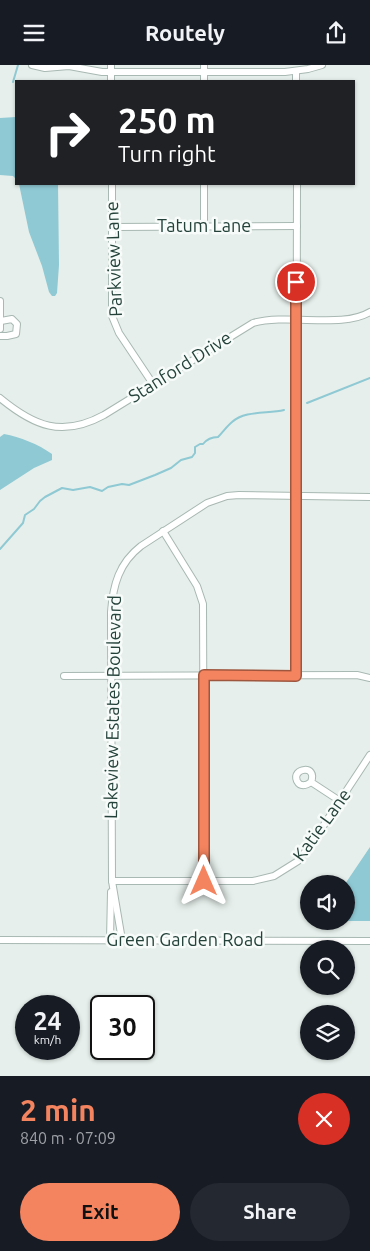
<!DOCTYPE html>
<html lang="en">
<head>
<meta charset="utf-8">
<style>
  :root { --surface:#171b24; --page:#242831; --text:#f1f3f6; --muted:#9ea1a6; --accent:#f4845f }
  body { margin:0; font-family:Ubuntu,sans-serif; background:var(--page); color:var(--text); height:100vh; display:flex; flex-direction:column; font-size:19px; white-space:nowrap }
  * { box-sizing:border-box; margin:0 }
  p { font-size:16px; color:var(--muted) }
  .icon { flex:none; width:28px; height:28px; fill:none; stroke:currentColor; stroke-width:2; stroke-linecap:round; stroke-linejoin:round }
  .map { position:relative; height:1011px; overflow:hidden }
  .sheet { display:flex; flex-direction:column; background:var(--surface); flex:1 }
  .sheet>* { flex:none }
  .banner { position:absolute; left:15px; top:15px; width:340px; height:105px; border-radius:0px; box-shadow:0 1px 4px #0004; background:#202124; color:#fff; overflow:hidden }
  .tools { position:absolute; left:300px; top:810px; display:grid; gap:10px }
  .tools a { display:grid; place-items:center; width:55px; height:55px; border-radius:50%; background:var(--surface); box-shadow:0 1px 4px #0004; font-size:25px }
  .speed { position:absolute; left:15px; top:930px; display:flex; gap:10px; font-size:25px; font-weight:700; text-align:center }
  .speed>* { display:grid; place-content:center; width:65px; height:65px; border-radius:50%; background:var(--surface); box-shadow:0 1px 4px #0004; line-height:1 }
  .speed small { font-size:12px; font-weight:400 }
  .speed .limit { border:2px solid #111; border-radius:8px; background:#fff; color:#111 }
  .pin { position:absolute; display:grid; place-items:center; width:42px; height:42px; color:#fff; margin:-21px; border:2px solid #fff; border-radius:50%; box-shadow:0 1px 5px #0007 }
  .me { position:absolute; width:55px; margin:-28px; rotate:0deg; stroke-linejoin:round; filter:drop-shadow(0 0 4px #0008) }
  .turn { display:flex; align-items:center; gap:18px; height:105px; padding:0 20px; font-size:22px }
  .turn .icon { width:65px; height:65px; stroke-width:2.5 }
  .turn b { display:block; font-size:35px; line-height:42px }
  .round { display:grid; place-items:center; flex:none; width:52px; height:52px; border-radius:26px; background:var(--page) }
  .overview { display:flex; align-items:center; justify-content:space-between; height:85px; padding:0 20px }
  h1 { font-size:30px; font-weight:600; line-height:38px; color:var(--accent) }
  .button { display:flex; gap:10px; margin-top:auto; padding:10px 20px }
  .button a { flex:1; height:58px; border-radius:30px; background:var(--accent); color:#111; font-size:20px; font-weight:600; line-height:58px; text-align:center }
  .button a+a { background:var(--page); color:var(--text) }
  header { display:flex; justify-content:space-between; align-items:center; height:65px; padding:0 20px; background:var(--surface); font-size:22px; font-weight:600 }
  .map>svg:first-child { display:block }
  .water { fill:#8ec9d4 }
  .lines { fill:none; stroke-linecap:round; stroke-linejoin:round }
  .stream { stroke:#8ec9d4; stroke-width:2 }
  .minor-casing { stroke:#a8b8b2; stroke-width:8 }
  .minor { stroke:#fff; stroke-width:6 }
  .route-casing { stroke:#9f563e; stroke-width:12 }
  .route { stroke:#f4845f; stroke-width:9 }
  .labels { text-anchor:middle; stroke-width:5; stroke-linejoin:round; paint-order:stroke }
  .street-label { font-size:18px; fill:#24423a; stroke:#f7fbf9 }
</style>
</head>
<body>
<header><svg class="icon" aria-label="menu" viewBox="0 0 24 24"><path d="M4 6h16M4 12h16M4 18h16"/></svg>Routely<svg class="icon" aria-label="share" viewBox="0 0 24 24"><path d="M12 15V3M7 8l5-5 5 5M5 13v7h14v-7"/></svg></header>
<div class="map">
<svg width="370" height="1011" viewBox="0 0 370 1011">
  <rect width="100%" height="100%" fill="#e6efeb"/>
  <g class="water">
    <polygon points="16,52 16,114 13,111 0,110 0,53"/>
    <polygon points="19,119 58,119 59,200 57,228 55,231 52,231 49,227 42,201 29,167"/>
    <path d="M4 369C20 372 38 379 52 389V395L34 403 0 425V372Z"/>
    <polygon points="370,782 370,856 326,856 346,856 346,819 345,819"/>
  </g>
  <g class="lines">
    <g class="stream">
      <polyline points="13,17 18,0"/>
      <polyline points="307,338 370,313"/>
      <path d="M0 484 23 458 25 450 34 444 40 436 45 432 62 423 73 425 90 422 102 426 108 422 122 419 129 420 155 410 171 403 181 395 192 392 195 388V382L200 379H203C207 374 211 372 218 372 223 367 227 361 232 357 245 345 268 349 284 345"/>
    </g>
    <defs>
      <g id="minor">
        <polyline points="32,0 45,3 69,1 102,7 285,7 308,4 322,0"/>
        <polyline points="296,6 296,16"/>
        <polyline points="111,16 111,0"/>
        <polyline points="204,16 204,0"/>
        <polyline points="112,119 112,251 119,268 153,319"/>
        <polyline points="204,119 204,161"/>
        <polyline points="112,162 297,161"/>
        <polyline points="0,236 0,264"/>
        <polyline points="0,271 7,271 16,269 17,259 12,254 1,256"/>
        <path d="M0 333C34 361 62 373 104 350L253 258C288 248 342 264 370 247"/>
        <polyline points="163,466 197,521 203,539 204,816"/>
        <polyline points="64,611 357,610 370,613"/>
        <polyline points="296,611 297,119"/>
        <path d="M311 717C318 699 291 703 297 716 300 722 306 721 311 717L340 736"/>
        <polyline points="112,816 253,816 274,811 298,796 314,775 370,690"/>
        <polyline points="0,875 370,876"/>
        <polyline points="110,875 111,827"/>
        <path d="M122 875 112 816 111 547C113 520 119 498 141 481L207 438 227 431 239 430 370 432"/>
      </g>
    </defs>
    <use href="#minor" class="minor-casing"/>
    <use href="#minor" class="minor"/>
  </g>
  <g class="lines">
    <defs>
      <polyline id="route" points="204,816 204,610 296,611 296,217"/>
    </defs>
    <use href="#route" class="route-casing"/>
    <use href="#route" class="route"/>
  </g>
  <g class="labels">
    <g class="street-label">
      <text x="204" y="167">Tatum Lane</text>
      <text transform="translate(114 194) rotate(-92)" y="6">Parkview Lane</text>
      <text transform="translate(180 302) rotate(-32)" y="6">Stanford Drive</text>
      <text transform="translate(113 642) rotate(-89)" y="6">Lakeview Estates Boulevard</text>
      <text transform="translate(322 760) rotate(-54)" y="6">Katie Lane</text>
      <text x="185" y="881">Green Garden Road</text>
    </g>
  </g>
</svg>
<div class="tools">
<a><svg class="icon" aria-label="sound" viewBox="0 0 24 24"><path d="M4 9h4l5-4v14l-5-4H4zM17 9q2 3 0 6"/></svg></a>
<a><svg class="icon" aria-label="search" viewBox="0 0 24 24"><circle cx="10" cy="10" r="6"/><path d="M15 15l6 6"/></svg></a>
<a><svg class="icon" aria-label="layers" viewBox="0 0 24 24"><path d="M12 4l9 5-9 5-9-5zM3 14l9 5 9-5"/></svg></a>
</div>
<div class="speed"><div>24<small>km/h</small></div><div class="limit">30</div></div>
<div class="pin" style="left:296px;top:217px;background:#d93025"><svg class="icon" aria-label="arrive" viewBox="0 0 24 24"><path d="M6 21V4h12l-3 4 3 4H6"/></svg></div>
<svg class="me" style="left:204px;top:816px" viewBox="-20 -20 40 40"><path d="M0-17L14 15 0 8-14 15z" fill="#f4845f" stroke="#fff" stroke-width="4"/></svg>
<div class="banner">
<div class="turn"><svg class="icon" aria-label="right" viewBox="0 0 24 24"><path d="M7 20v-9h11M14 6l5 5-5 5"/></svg><div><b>250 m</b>Turn right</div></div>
</div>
</div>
<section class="sheet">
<div class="overview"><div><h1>2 min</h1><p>840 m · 07:09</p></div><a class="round" style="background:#d93025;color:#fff"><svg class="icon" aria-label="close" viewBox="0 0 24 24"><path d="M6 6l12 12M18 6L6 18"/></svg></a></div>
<div class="button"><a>Exit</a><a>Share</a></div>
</section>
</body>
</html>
